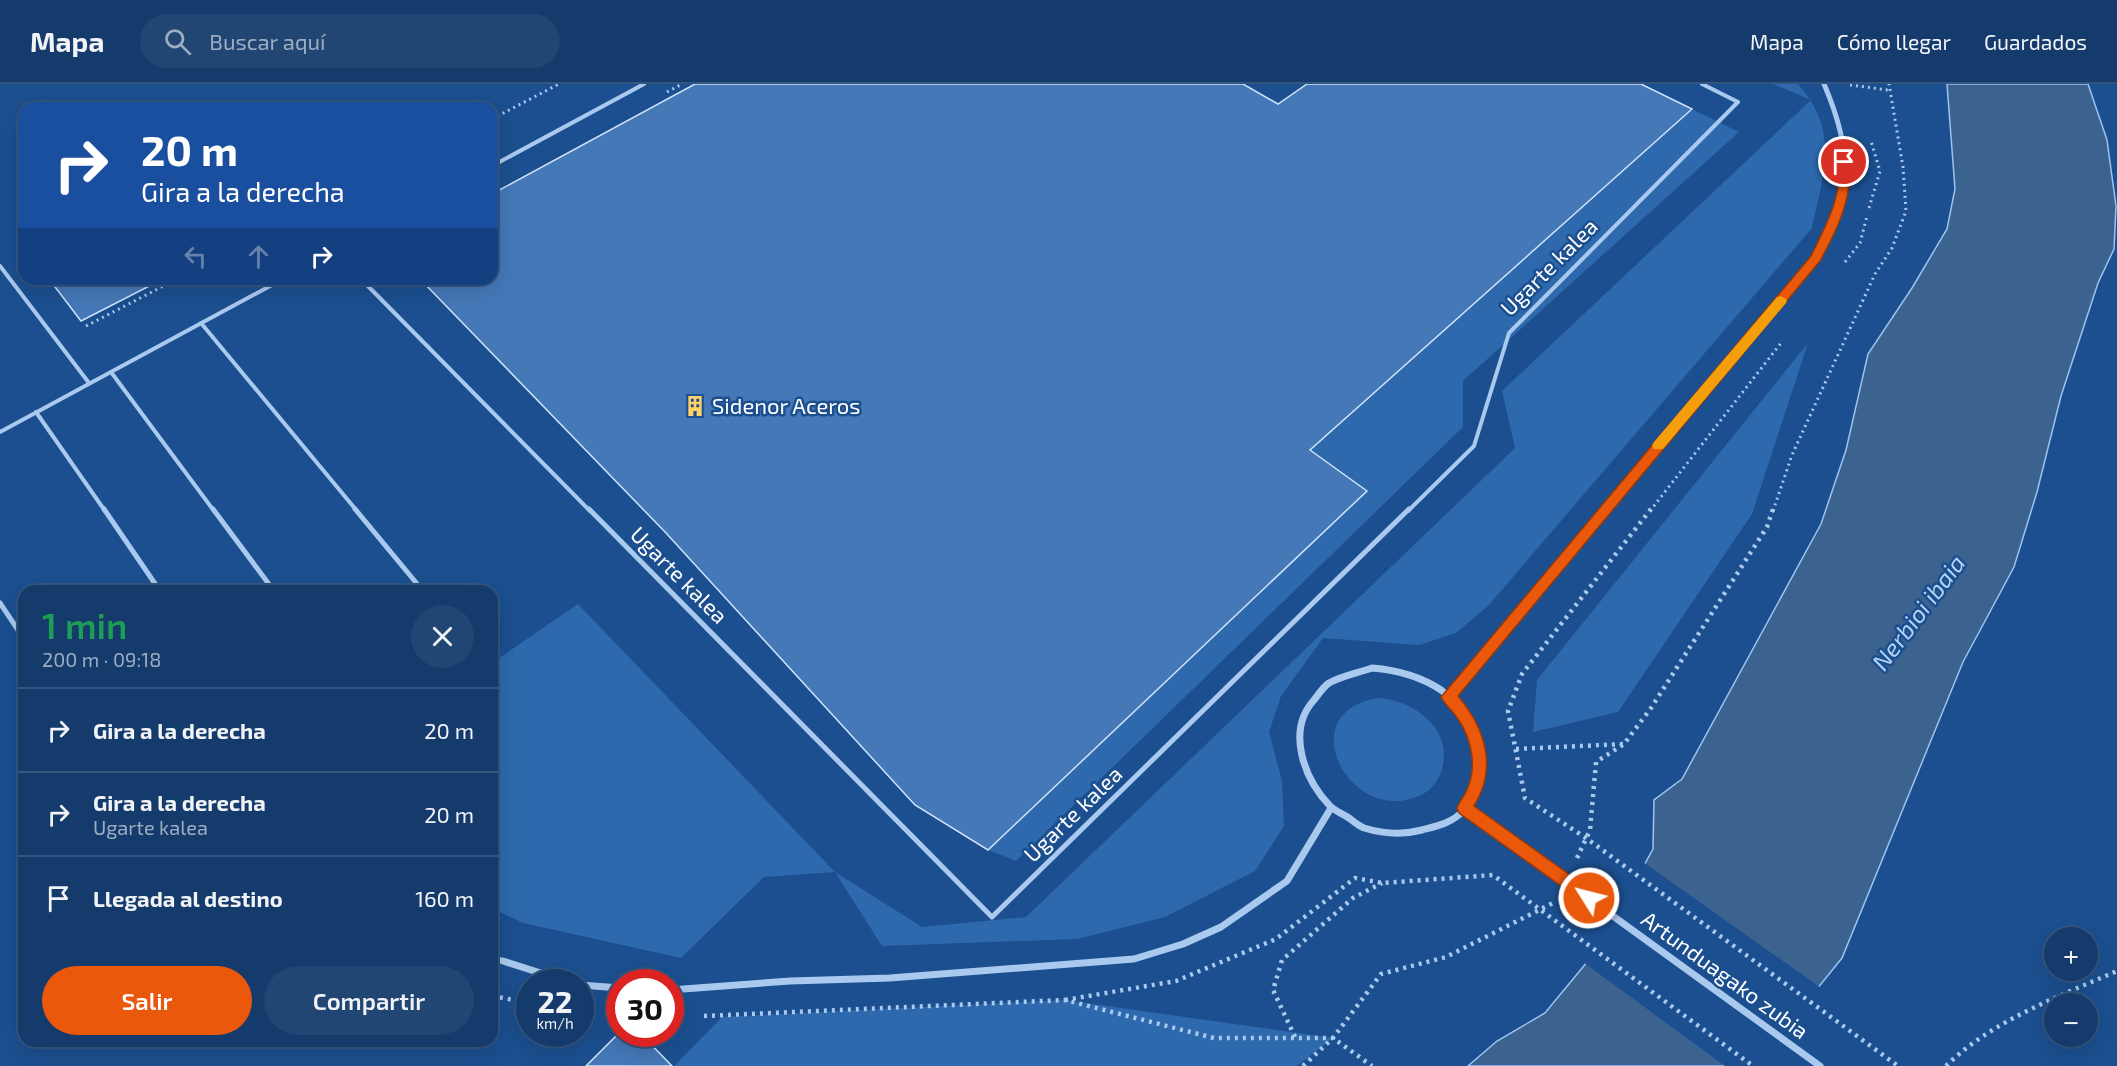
<!DOCTYPE html>
<html lang="es">
<head>
<meta charset="utf-8">
<style>
  :root { --surface:#143b6b; --page:#214673; --text:#f1f3f6; --muted:#9dadc1; --line:#33557e; --accent:#ea580c }
  body { margin:0; font-family:"Exo 2",sans-serif; background:var(--page); color:var(--text); height:100vh; display:flex; flex-direction:column; font-size:22px; white-space:nowrap }
  * { box-sizing:border-box; margin:0 }
  p { font-size:20px; color:var(--muted) }
  .icon { flex:none; width:33px; height:33px; fill:none; stroke:currentColor; stroke-width:2; stroke-linecap:round; stroke-linejoin:round }
  .map { position:relative; flex:1; overflow:hidden }
  .sheet { position:absolute; left:18px; top:501px; width:480px; height:462px; display:flex; flex-direction:column; background:var(--surface); border-radius:18px; box-shadow:0 6px 24px #0002,0 0 0 2px var(--line) }
  .sheet>* { flex:none }
  .hud { position:absolute; left:18px; top:18px; width:480px; height:183px; border-radius:18px; box-shadow:0 6px 24px #0002,0 0 0 2px var(--line); background:#1a4fa0; color:#fff; overflow:hidden }
  .tools { position:absolute; left:2044px; top:843px; display:grid; gap:12px }
  .tools a { display:grid; place-items:center; width:54px; height:54px; border-radius:50%; background:var(--surface); box-shadow:0 6px 24px #0002,0 0 0 2px var(--line); font-size:30px }
  .speed { position:absolute; left:516px; top:885px; display:flex; gap:12px; font-size:30px; font-weight:700; text-align:center }
  .speed>* { display:grid; place-content:center; width:78px; height:78px; border-radius:50%; background:var(--surface); box-shadow:0 6px 24px #0002,0 0 0 2px var(--line); line-height:1 }
  .speed small { font-size:15px; font-weight:400 }
  .speed .limit { border:9px solid #d22; background:#fff; color:#111 }
  .pin { position:absolute; display:grid; place-items:center; width:51px; height:51px; color:#fff; margin:-26px; border:3px solid #fff; border-radius:50%; box-shadow:0 2px 6px #0007 }
  .me { position:absolute; width:66px; margin:-33px; rotate:306deg; stroke-linejoin:round; filter:drop-shadow(0 0 4px #0008) }
  .turn { display:flex; align-items:center; gap:21px; height:126px; padding:0 24px; font-size:27px }
  .turn .icon { width:78px; height:78px; stroke-width:2.5 }
  .turn b { display:block; font-size:42px; line-height:51px }
  .lanes { display:flex; align-items:center; height:57px; padding:0 24px; background:#0003; justify-content:center; gap:30px; direction:ltr }
  .lanes .off { opacity:.35 }
  .round { display:grid; place-items:center; flex:none; width:63px; height:63px; border-radius:32px; background:var(--page) }
  .head { display:flex; align-items:center; justify-content:space-between; height:102px; padding:0 24px }
  h1 { font-size:36px; font-weight:600; line-height:45px; color:#1e9e55 }
  .action { display:flex; gap:12px; margin-top:auto; padding:12px 24px }
  .action a { flex:1; height:69px; border-radius:36px; background:var(--accent); color:#fff; font-size:24px; font-weight:600; line-height:69px; text-align:center }
  .action a+a { background:var(--page); color:var(--text) }
  ul { padding:0; list-style:none }
  li { display:flex; align-items:center; gap:18px; height:84px; padding:0 24px; border-top:2px solid var(--line) }
  li div { flex:1 }
  li b { display:block; font-size:22px }
  li em { font-style:normal }
  header { display:flex; align-items:center; gap:36px; box-sizing:border-box; height:84px; padding:0 30px; background:var(--surface); border-bottom:2px solid var(--line) }
  header strong { font-size:28px }
  nav { display:flex; gap:33px; margin-inline-start:auto; font-size:21px }
  .search { width:420px; height:54px; background:var(--page); display:flex; align-items:center; gap:15px; box-sizing:border-box; padding:0 21px; border-radius:33px; color:var(--muted); font-size:22px }
  .map>svg:first-child { display:block }
  .green { fill:#2e69ad }
  .water { fill:#3c6290; stroke:#9cc4f0; stroke-width:1.5 }
  .pier { fill:#1b4f8f }
  .building { fill:#4478b7; stroke:#cfe3fa; stroke-width:1.5 }
  .lines { fill:none; stroke-linecap:round; stroke-linejoin:round }
  .path-far1 { stroke:#a9c9ee; stroke-width:3; stroke-dasharray:2 4; stroke-linecap:butt }
  .path { stroke:#a9c9ee; stroke-width:4.5; stroke-dasharray:3 5; stroke-linecap:butt }
  .service-far1 { stroke:#a9c9ee; stroke-width:4 }
  .service { stroke:#a9c9ee; stroke-width:5 }
  .minor-far1 { stroke:#a9c9ee; stroke-width:5 }
  .minor { stroke:#a9c9ee; stroke-width:7 }
  .minor-bridge { stroke:#a9c9ee; stroke-width:7 }
  .route { fill:#ea580c; stroke:#983908; stroke-width:1.5 }
  .slow { fill:#f59e0b }
  .labels { text-anchor:middle; stroke-width:5; stroke-linejoin:round; paint-order:stroke }
  .street-label { font-size:22px; fill:#fff; stroke:#1b4f8f }
  .poi-label { font-size:22px; fill:#fff; stroke:#1b4f8f; text-anchor:start }
  .water-label { font-size:24px; font-style:italic; fill:#b5d3f5; stroke:#1b4f8f }
</style>
</head>
<body>
<header>
<strong>Mapa</strong>
<div class="search"><svg class="icon" aria-label="search" viewBox="0 0 24 24"><circle cx="10" cy="10" r="6"/><path d="M15 15l6 6"/></svg>Buscar aquí</div>
<nav><a>Mapa</a><a>Cómo llegar</a><a>Guardados</a></nav>
</header>
<div class="map">
<svg width="2117" height="982" viewBox="0 0 2117 982">
  <rect width="100%" height="100%" fill="#1b4f8f"/>
  <g class="green">
    <path d="M1773 0H1798C1840 48 1824 87 1812 144L1488 522 1456 549 1419 561 1323 554 1281 612 1269 648 1282 697 1284 742 1255 787 1165 833 1077 855 882 862 835 788 764 793 681 874 523 839 492 824V579L578 520 835 788 922 843 1026 833 1515 364 1502 307 1811 16Z"/>
    <polygon points="1692,25 1739,48 1463,297 1463,343 1016,777 988,766 1366,407 1310,366"/>
    <polygon points="1808,259 1752,430 1618,628 1533,648 1537,596"/>
    <path d="M1379 614C1415 617 1453 645 1442 685 1439 696 1432 705 1423 710 1351 747 1288 627 1379 614Z"/>
    <polygon points="1065,916 1333,954 1297,982 674,982 722,933"/>
  </g>
  <polygon class="water" points="1947,0 2088,0 2107,56 2116,122 2114,165 2098,199 2061,312 2037,408 2014,483 1963,578 1842,874 1808,916 1787,982 1468,982 1497,957 1545,929 1597,866 1653,765 1654,716 1682,695 1821,440 1846,366 1868,270 1912,204 1947,145 1955,105"/>
  <polygon class="pier" points="1643,778 1821,904 1811,918 1790,982 1725,982 1583,878 1595,864"/>
  <g class="building">
    <polygon points="695,0 1243,0 1278,20 1307,0 1641,0 1692,25 1310,366 1367,407 988,766 915,721 666,449 420,195 492,195 492,110"/>
    <polygon points="49,195 163,195 81,237"/>
    <polygon points="618,950 641,950 672,982 586,982"/>
  </g>
  <g class="lines">
    <g class="path-far1">
      <polyline points="1850,1 1888,6"/>
      <polyline points="667,8 682,0"/>
      <polyline points="492,35 559,0"/>
      <polyline points="1869,124 1880,87 1871,57"/>
      <polyline points="1845,178 1860,159 1867,132"/>
      <polyline points="86,242 177,195"/>
      <polyline points="1650,427 1781,259"/>
      <polyline points="1773,427 1792,371 1875,190 1892,164 1906,127 1903,83 1889,0"/>
    </g>
    <g class="path">
      <polyline points="1651,425 1522,590 1508,627 1525,714 1586,754 1898,982"/>
      <polyline points="1516,665 1623,660"/>
      <polyline points="1577,774 1590,746 1596,678 1624,660 1651,624 1767,443 1773,425"/>
      <polyline points="492,912 530,919"/>
      <polyline points="1065,916 1176,897 1276,855 1355,794 1383,799 1493,791 1753,982"/>
      <polyline points="704,932 1065,916 1214,954 1333,954 1372,982"/>
      <polyline points="1295,953 1273,906 1282,876 1353,814 1382,799"/>
      <polyline points="1303,982 1333,954 1381,890 1446,873 1553,819"/>
      <path d="M1946 982C1991 937 2060 912 2117 887"/>
    </g>
    <g class="service-far1">
      <polyline points="492,82 644,0"/>
      <polyline points="0,182 89,299"/>
      <polyline points="361,195 590,427"/>
      <polyline points="201,239 357,427"/>
      <polyline points="111,288 214,427"/>
      <polyline points="36,328 105,427"/>
      <polyline points="0,348 283,195"/>
      <polyline points="1408,427 1474,362 1509,249 1738,18 1702,0"/>
    </g>
    <g class="service">
      <polyline points="104,425 160,507"/>
      <polyline points="213,425 274,507"/>
      <polyline points="355,425 423,507"/>
      <polyline points="589,425 992,833 1409,425"/>
      <polyline points="0,519 24,555"/>
      <polyline points="492,872 503,877"/>
    </g>
    <path class="minor-far1" d="M1604 427 1816 174C1825 156 1837 138 1842 119 1852 79 1840 37 1824 0"/>
    <g class="minor">
      <path d="M1372 584C1396 586 1420 592 1441 606 1477 632 1494 691 1463 727 1452 739 1437 742 1422 746 1403 751 1384 750 1364 744 1359 742 1354 738 1349 734 1343 730 1335 727 1330 722 1304 695 1286 647 1314 616 1318 611 1323 603 1329 599 1342 592 1358 589 1372 584Z"/>
      <polyline points="1448,613 1605,425"/>
      <polyline points="1464,724 1512,759"/>
      <polyline points="503,877 569,898"/>
      <polyline points="580,901 620,904"/>
      <polyline points="670,906 790,897 890,894 1134,875 1183,860 1221,843 1287,797 1331,724"/>
    </g>
    <polyline class="minor-bridge" points="1512,759 1820,982"/>
  </g>
  <path class="route" d="M1844 74 1849 78C1853 114 1837 146 1820 177L1458 612C1485 644 1498 684 1474 722L1595 809 1597 814 1595 820 1589 822 1459 729 1457 724C1460 716 1466 710 1468 703 1477 681 1471 654 1458 635 1453 627 1445 621 1441 613L1811 172C1826 141 1842 113 1839 78Z"/>
  <polygon class="slow" points="1781,212 1787,216 1786,219 1663,365 1654,365 1652,362 1654,358 1777,213"/>
  <defs>
    <symbol id="building-bare" viewBox="-9 -9 18 18"><path d="M-4-6H4V6H1V3H-1V6H-4ZM-2.5-4.3h1.7v1.8h-1.7ZM.8-4.3h1.7v1.8H.8ZM-2.5-1h1.7V.8h-1.7ZM.8-1h1.7V.8H.8Z" fill="#ffd166" stroke="#1b4f8f" stroke-width="2.5" paint-order="stroke"/></symbol>
  </defs>
  <g fill-rule="evenodd">
    <use href="#building-bare" x="680" y="307" width="30" height="30"/>
  </g>
  <g class="labels">
    <g class="street-label">
      <text transform="translate(1549 183) rotate(-45)" y="8">Ugarte kalea</text>
      <text transform="translate(679 491) rotate(45)" y="8">Ugarte kalea</text>
      <text transform="translate(1073 730) rotate(-44)" y="8">Ugarte kalea</text>
      <text transform="translate(1725 891) rotate(36)" y="8">Artunduagako zubia</text>
    </g>
    <g class="poi-label">
      <text x="712" y="330">Sidenor Aceros</text>
    </g>
    <g class="water-label">
      <text transform="translate(1919 529) rotate(-53)" y="8">Nerbioi ibaia</text>
    </g>
  </g>
</svg>
<div class="tools">
<a>+</a>
<a>−</a>
</div>
<div class="speed"><div>22<small>km/h</small></div><div class="limit">30</div></div>
<div class="pin" style="left:1844px;top:78px;background:#d93025"><svg class="icon" aria-label="arrive" viewBox="0 0 24 24"><path d="M6 21V4h12l-3 4 3 4H6"/></svg></div>
<svg class="me" style="left:1589px;top:814px" viewBox="-20 -20 40 40"><circle r="17" fill="#ea580c" stroke="#fff" stroke-width="3"/><path d="M0-11L8 9 0 5-8 9z" fill="#fff"/></svg>
<div class="hud">
<div class="turn"><svg class="icon" aria-label="right" viewBox="0 0 24 24"><path d="M7 20v-9h11M14 6l5 5-5 5"/></svg><div><b>20 m</b>Gira a la derecha</div></div>
<div class="lanes"><svg class="icon off" aria-label="left" viewBox="0 0 24 24"><path d="M17 20v-9H6M10 6l-5 5 5 5"/></svg><svg class="icon off" aria-label="ahead" viewBox="0 0 24 24"><path d="M12 20V5M6 11l6-6 6 6"/></svg><svg class="icon" aria-label="right" viewBox="0 0 24 24"><path d="M7 20v-9h11M14 6l5 5-5 5"/></svg></div>
</div>
<section class="sheet">
<div class="head"><div><h1>1 min</h1><p>200 m · 09:18</p></div><a class="round"><svg class="icon" aria-label="close" viewBox="0 0 24 24"><path d="M6 6l12 12M18 6L6 18"/></svg></a></div>
<ul>
<li><svg class="icon" aria-label="right" viewBox="0 0 24 24"><path d="M7 20v-9h11M14 6l5 5-5 5"/></svg><div><b>Gira a la derecha</b></div><em>20 m</em></li>
<li><svg class="icon" aria-label="right" viewBox="0 0 24 24"><path d="M7 20v-9h11M14 6l5 5-5 5"/></svg><div><b>Gira a la derecha</b><p>Ugarte kalea</p></div><em>20 m</em></li>
<li><svg class="icon" aria-label="arrive" viewBox="0 0 24 24"><path d="M6 21V4h12l-3 4 3 4H6"/></svg><div><b>Llegada al destino</b></div><em>160 m</em></li>
</ul>
<div class="action"><a>Salir</a><a>Compartir</a></div>
</section>
</div>
</body>
</html>
